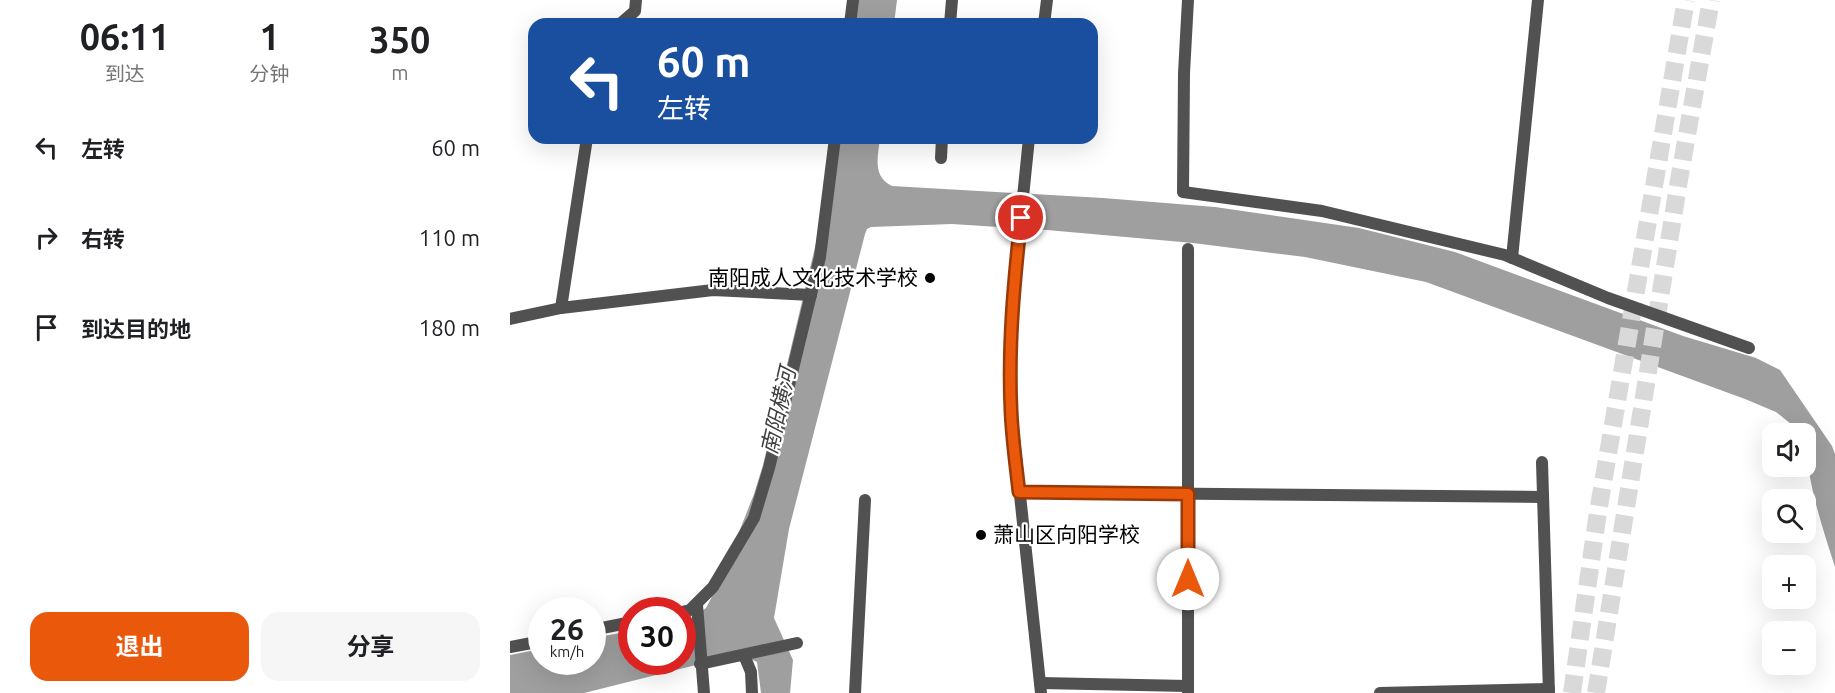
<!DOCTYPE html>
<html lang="zh">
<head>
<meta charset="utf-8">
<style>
  :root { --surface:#fff; --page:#f6f6f6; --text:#202124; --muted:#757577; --accent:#ea580c }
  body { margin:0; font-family:Ubuntu,"Noto Sans SC",sans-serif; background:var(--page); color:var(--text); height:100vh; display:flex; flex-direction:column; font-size:22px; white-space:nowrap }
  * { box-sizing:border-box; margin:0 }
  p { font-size:20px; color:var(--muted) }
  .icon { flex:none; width:33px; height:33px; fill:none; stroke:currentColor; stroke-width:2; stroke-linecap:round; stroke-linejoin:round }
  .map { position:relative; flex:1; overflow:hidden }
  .drawer { display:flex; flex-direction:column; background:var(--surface); width:510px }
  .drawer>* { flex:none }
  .hud { position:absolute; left:18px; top:18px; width:570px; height:126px; border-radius:18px; box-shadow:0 6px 24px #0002; background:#1a4fa0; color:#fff; overflow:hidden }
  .tools { position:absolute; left:1252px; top:423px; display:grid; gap:12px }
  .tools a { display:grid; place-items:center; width:54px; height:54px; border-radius:12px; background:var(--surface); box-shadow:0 6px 24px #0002; font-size:30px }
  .speed { position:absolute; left:18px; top:597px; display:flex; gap:12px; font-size:30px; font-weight:700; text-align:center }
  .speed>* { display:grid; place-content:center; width:78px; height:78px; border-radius:50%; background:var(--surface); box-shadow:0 6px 24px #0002; line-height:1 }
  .speed small { font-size:15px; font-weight:400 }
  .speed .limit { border:9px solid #d22; background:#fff; color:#111 }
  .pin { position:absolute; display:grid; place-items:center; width:51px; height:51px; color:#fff; margin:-26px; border:3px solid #fff; border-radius:50%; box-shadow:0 2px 6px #0007 }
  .me { position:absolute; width:66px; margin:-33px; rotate:0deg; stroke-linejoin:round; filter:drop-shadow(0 0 4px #0008) }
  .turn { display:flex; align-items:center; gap:21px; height:126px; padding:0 30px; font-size:27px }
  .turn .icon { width:78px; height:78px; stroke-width:2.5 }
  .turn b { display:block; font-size:42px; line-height:51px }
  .eta { display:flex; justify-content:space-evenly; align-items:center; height:102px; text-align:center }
  .eta b { font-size:36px; font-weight:700; line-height:42px }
  .action { display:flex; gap:12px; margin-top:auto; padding:12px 30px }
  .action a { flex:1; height:69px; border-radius:18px; background:var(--accent); color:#fff; font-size:24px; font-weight:700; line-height:69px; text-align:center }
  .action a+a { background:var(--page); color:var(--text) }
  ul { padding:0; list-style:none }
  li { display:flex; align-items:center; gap:18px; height:90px; padding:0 30px }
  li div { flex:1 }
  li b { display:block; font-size:22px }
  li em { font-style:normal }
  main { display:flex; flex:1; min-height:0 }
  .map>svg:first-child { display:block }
  .water { fill:#9f9f9f }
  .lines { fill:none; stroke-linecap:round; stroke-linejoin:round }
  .highway-tunnel { stroke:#d9d9d9; stroke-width:18; stroke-dasharray:18 9; stroke-linecap:butt }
  .minor { stroke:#515151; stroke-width:12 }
  .route-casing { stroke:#983908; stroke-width:15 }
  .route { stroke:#ea580c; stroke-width:10 }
  .poi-dot { fill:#000; stroke:#fff; stroke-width:2 }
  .labels { text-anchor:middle; stroke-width:4.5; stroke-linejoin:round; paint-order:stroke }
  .poi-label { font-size:21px; fill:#000; stroke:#fff; text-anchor:end }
  .water-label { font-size:22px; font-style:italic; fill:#404040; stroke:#fff }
</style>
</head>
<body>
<main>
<section class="drawer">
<div class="eta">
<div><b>06:11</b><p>到达</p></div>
<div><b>1</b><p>分钟</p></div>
<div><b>350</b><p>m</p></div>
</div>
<ul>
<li><svg class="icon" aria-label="left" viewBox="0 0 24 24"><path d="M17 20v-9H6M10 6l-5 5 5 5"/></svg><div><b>左转</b></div><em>60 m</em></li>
<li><svg class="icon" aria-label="right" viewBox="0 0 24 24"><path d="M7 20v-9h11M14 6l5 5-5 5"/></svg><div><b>右转</b></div><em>110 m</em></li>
<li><svg class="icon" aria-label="arrive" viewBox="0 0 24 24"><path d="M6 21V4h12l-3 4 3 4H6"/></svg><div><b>到达目的地</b></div><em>180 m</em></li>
</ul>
<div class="action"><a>退出</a><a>分享</a></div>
</section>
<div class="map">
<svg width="1325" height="693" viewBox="0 0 1325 693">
  <rect width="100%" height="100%" fill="#fff"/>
  <g class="water">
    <polygon points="341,0 387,0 384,24 337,24"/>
    <path d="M321 138H370C368 156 362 177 382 186L593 198 705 207 849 228 945 252 1173 336 1246 358 1270 370 1322 446 1325 454V567C1311 523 1296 480 1296 434L1292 433 1266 412 1235 399 916 282 795 257 683 243 537 230 442 224 361 227 357 229 355 234 279 529 264 618 283 660 280 693H251L247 662 230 654 74 693H0V655L31 649 32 662H82L83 638 121 631 122 662H172L173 620 180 619 196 608 208 585 244 494 253 465 306 243Z"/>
  </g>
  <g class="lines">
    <g class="highway-tunnel">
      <polyline points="1062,693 1088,512 1176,0"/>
      <polyline points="1086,693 1169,180 1201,0"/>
    </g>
    <g class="minor">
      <polyline points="678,0 674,73 673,192 812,211 995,255 1098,298 1239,348"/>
      <polyline points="110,24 125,11 126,0"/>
      <polyline points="340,24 343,0"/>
      <polyline points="440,24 442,0"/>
      <polyline points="534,24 537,0"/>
      <polyline points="519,138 501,315 501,410 531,693"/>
      <polyline points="431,158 432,138"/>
      <polyline points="1002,258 1028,0"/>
      <polyline points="51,308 77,138"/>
      <polyline points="0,319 51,308 203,290 301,295"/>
      <polyline points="1032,462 1039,693"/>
      <polyline points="509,492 1033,497"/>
      <polyline points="187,605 194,693"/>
      <polyline points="172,612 180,610 203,587 244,518 259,468 310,257 325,138"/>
      <polyline points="82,630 122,622"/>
      <polyline points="0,647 32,641"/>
      <polyline points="234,655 241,672 242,693"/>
      <polyline points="190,664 287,643"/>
      <polyline points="530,683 678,686"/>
      <polyline points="345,693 355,500"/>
      <polyline points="678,693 678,249"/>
      <polyline points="870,693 1039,689"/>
    </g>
  </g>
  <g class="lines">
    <defs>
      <path id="route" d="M511 218C504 282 498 345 501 410 502 437 506 465 509 492L678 494V579"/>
    </defs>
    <use href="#route" class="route-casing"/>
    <use href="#route" class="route"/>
  </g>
  <g class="poi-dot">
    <circle cx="420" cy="278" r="6"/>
    <circle cx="471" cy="535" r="6"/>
  </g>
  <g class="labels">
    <g class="poi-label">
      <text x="408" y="285">南阳成人文化技术学校</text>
      <text x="483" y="542" text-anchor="start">萧山区向阳学校</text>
    </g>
    <g class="water-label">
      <text transform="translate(268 411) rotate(-77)" y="8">南阳横河</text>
    </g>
  </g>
</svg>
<div class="tools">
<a><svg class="icon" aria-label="sound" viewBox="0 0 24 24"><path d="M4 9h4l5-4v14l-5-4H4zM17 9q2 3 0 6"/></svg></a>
<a><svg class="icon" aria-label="search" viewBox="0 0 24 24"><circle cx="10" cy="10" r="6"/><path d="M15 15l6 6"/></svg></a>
<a>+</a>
<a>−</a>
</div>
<div class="speed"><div>26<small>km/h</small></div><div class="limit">30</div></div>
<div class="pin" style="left:511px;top:218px;background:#d93025"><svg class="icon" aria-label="arrive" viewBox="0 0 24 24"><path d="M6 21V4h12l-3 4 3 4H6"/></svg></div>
<svg class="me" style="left:678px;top:579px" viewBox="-20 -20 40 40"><circle r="19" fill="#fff"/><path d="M0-13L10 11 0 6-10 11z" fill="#ea580c"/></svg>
<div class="hud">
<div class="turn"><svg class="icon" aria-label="left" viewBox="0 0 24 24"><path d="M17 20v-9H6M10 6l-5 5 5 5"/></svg><div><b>60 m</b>左转</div></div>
</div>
</div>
</main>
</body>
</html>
